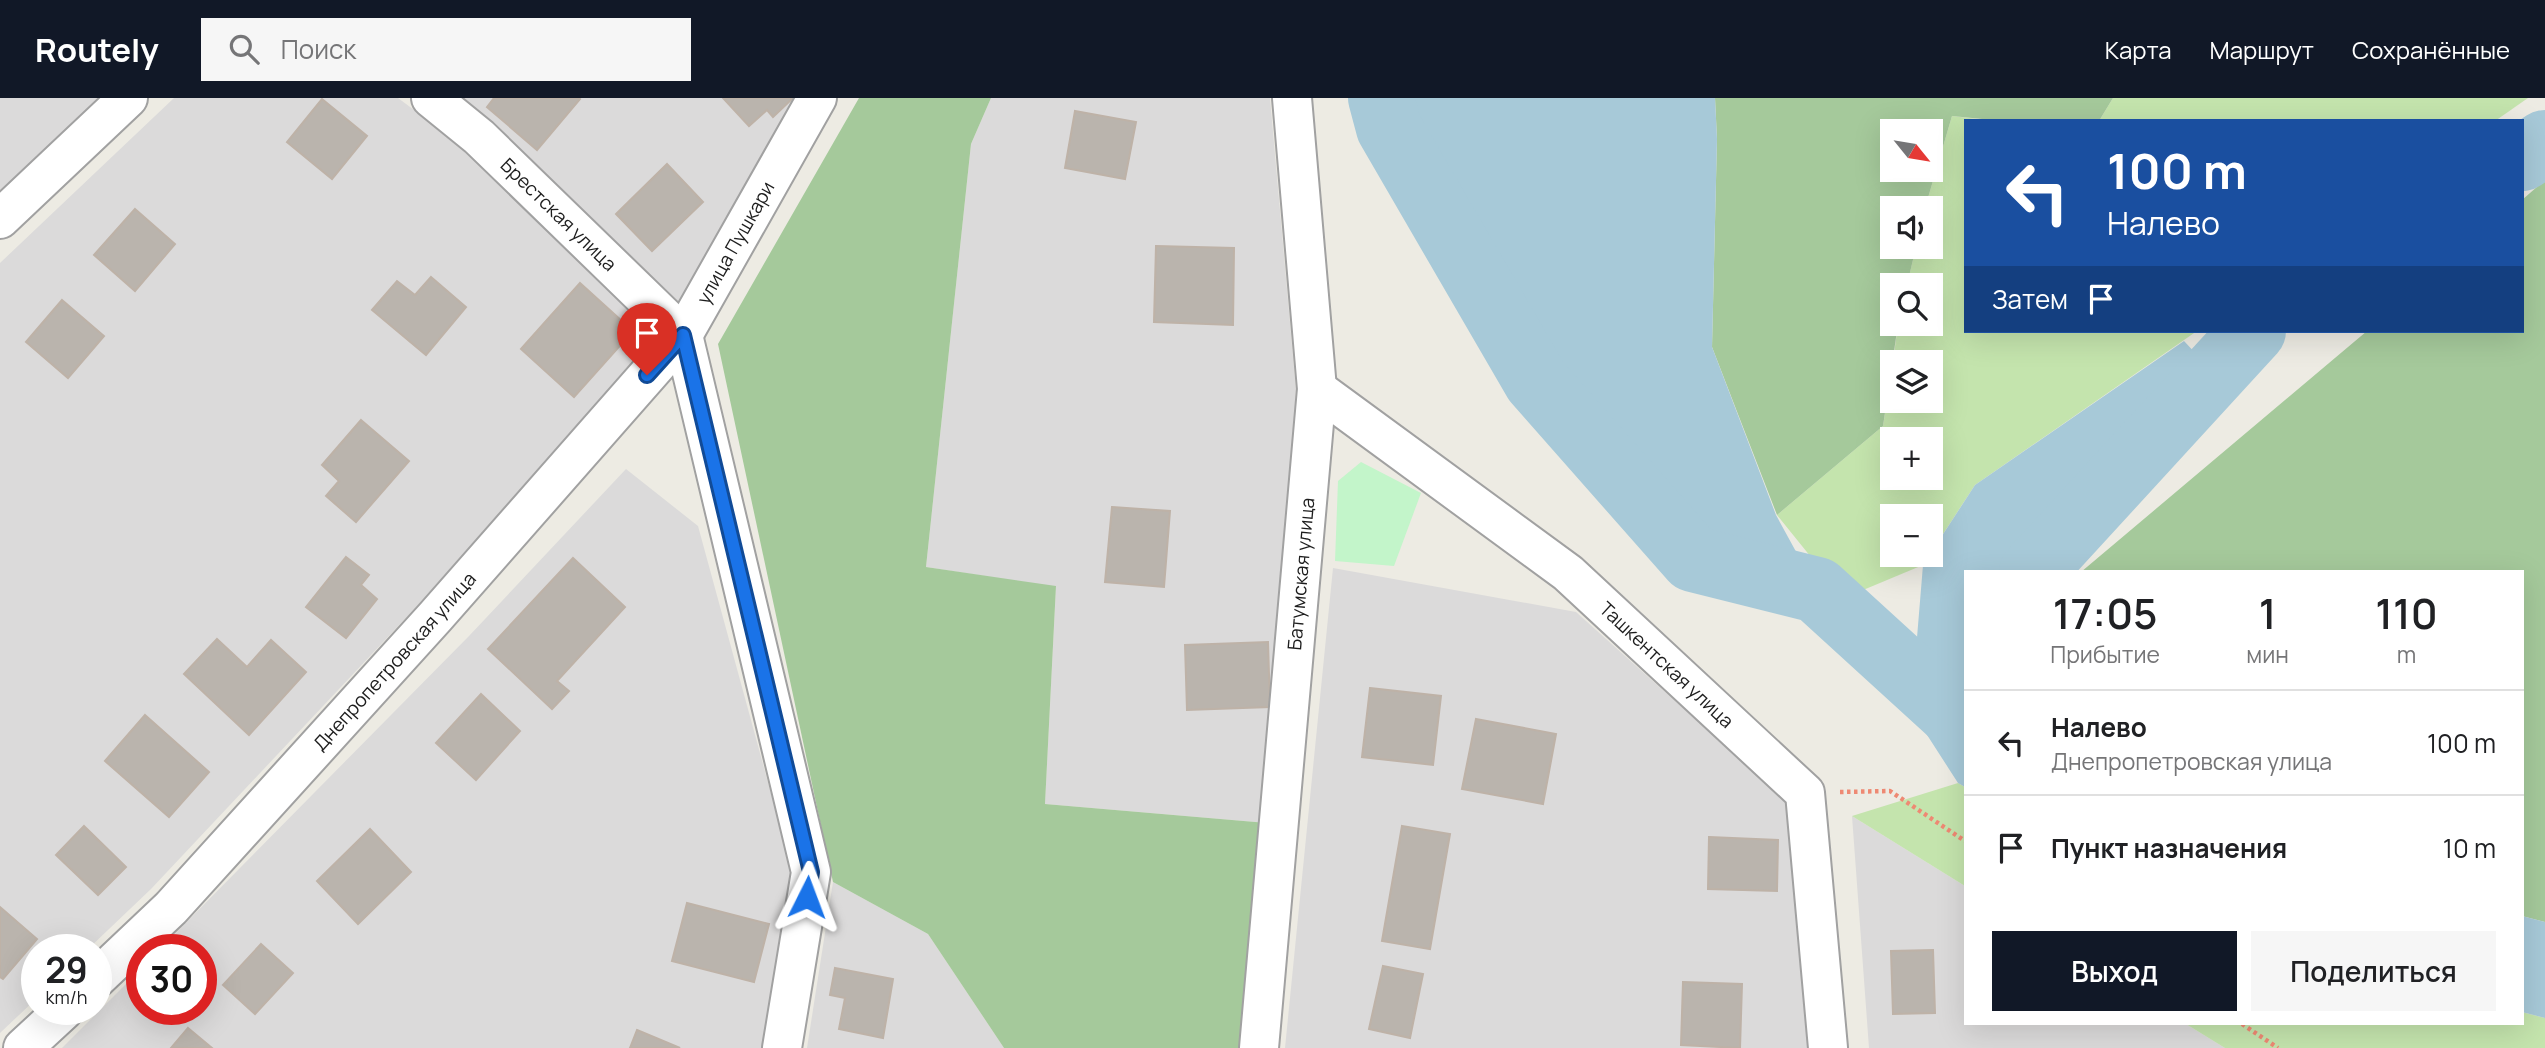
<!DOCTYPE html>
<html lang="ru">
<head>
<meta charset="utf-8">
<style>
  :root { --surface:#fff; --page:#f6f6f6; --text:#202124; --muted:#757577; --line:#e0e0e0; --accent:#111827 }
  body { margin:0; font-family:Manrope,sans-serif; background:var(--page); color:var(--text); height:100vh; display:flex; flex-direction:column; font-size:26px; white-space:nowrap }
  * { box-sizing:border-box; margin:0 }
  p { font-size:23px; color:var(--muted) }
  .icon { flex:none; width:38px; height:38px; fill:none; stroke:currentColor; stroke-width:2; stroke-linecap:round; stroke-linejoin:round }
  .map { position:relative; flex:1; overflow:hidden }
  .details { position:absolute; left:1964px; top:472px; width:560px; height:455px; display:flex; flex-direction:column; background:var(--surface); border-radius:0px; box-shadow:0 7px 28px #0002 }
  .details>* { flex:none }
  .banner { position:absolute; left:1964px; top:21px; width:560px; height:214px; border-radius:0px; box-shadow:0 7px 28px #0002; background:#1a4fa0; color:#fff; overflow:hidden }
  .needle { width:46px; rotate:120deg }
  .buttons { position:absolute; left:1880px; top:21px; display:grid; gap:14px }
  .buttons a { display:grid; place-items:center; width:63px; height:63px; border-radius:0px; background:var(--surface); box-shadow:0 7px 28px #0002; font-size:35px }
  .speed { position:absolute; left:21px; top:836px; display:flex; gap:14px; font-size:35px; font-weight:700; text-align:center }
  .speed>* { display:grid; place-content:center; width:91px; height:91px; border-radius:50%; background:var(--surface); box-shadow:0 7px 28px #0002; line-height:1 }
  .speed small { font-size:18px; font-weight:400 }
  .speed .limit { border:10px solid #d22; background:#fff; color:#111 }
  .pin { position:absolute; display:grid; place-items:center; width:60px; height:60px; color:#fff; margin:-72px -30px; border-radius:50% 50% 50% 0; rotate:-45deg; box-shadow:0 0 7px #0007 }
  .pin .icon { rotate:45deg }
  .me { position:absolute; width:77px; margin:-38px; rotate:3deg; stroke-linejoin:round; filter:drop-shadow(0 0 5px #0008) }
  .turn { display:flex; align-items:center; gap:24px; height:147px; padding:0 28px; font-size:32px }
  .turn .icon { width:91px; height:91px; stroke-width:2.5 }
  .turn b { display:block; font-size:49px; line-height:60px }
  .then { display:flex; align-items:center; height:66px; padding:0 28px; background:#0003; gap:14px; font-size:26px }
  .eta { display:flex; justify-content:space-evenly; align-items:center; height:119px; text-align:center }
  .eta b { font-size:42px; font-weight:600; line-height:49px }
  .cta { display:flex; gap:14px; margin-top:auto; padding:14px 28px }
  .cta a { flex:1; height:80px; border-radius:0px; background:var(--accent); color:#fff; font-size:28px; font-weight:600; line-height:80px; text-align:center }
  .cta a+a { background:var(--page); color:var(--text) }
  ul { padding:0; list-style:none }
  li { display:flex; align-items:center; gap:21px; height:105px; padding:0 28px; border-top:2px solid var(--line) }
  li div { flex:1 }
  li b { display:block; font-size:26px }
  li em { font-style:normal }
  header { display:flex; align-items:center; gap:42px; box-sizing:border-box; height:98px; padding:0 35px; background:var(--accent); color:#fff }
  header strong { font-size:33px }
  nav { display:flex; gap:38px; margin-inline-start:auto; font-size:24px }
  .search { width:490px; height:63px; background:var(--page); display:flex; align-items:center; gap:18px; box-sizing:border-box; padding:0 24px; border-radius:0px; color:var(--muted); font-size:26px }
  .map>svg:first-child { display:block }
  .residential { fill:#dbdada }
  .grass { fill:#c4e4ad; fill-rule:evenodd }
  .forest { fill:#a5c99b; fill-rule:evenodd }
  .park { fill:#c3f5ca }
  .water { fill:#a7c9d8 }
  .lines { fill:none; stroke-linecap:round; stroke-linejoin:round }
  .river { stroke:#a7c9d8; stroke-width:66 }
  .building { fill:#bab4ad; stroke:#beb2a7; stroke-width:2 }
  .minor-casing { stroke:#a1a1a1; stroke-width:42 }
  .path { stroke:#ee8973; stroke-width:4.5; stroke-dasharray:3.5 3.5; stroke-linecap:butt }
  .minor { stroke:#fff; stroke-width:38 }
  .route-casing { stroke:#114b97; stroke-width:18 }
  .route { stroke:#1a73e8; stroke-width:12 }
  .labels { text-anchor:middle; stroke-width:6; stroke-linejoin:round; paint-order:stroke }
  .street-label { font-size:19px; fill:#1d1d1d; stroke:#fff }
</style>
</head>
<body>
<header>
<strong>Routely</strong>
<div class="search"><svg class="icon" aria-label="search" viewBox="0 0 24 24"><circle cx="10" cy="10" r="6"/><path d="M15 15l6 6"/></svg>Поиск</div>
<nav><a>Карта</a><a>Маршрут</a><a>Сохранённые</a></nav>
</header>
<div class="map">
<svg width="2545" height="950" viewBox="0 0 2545 950">
  <rect width="100%" height="100%" fill="#edebe3"/>
  <g class="residential">
    <polygon points="0,0 101,0 0,96"/>
    <polygon points="174,0 398,0 469,53 659,234 418,507 151,791 87,852 37,852 37,900 0,935 0,165"/>
    <polygon points="455,0 799,0 681,206"/>
    <polygon points="991,0 1270,0 1296,292 1267,725 1045,706 1056,489 926,469 971,46"/>
    <polygon points="626,371 698,428 793,776 767,950 62,950 142,870 142,912 201,912 201,852 159,852 469,538"/>
    <polygon points="1333,470 1576,514 1791,707 1810,950 1285,950"/>
    <polygon points="1852,718 1965,788 1965,926 2186,926 2225,950 1869,950"/>
    <polygon points="833,784 928,836 1004,950 807,950"/>
  </g>
  <g class="grass">
    <polygon points="2113,0 2528,0 2495,23 2099,23"/>
    <path d="M1952 18 1995 23H1965V233H2197L1975 387 1930 456V418H1892V457H1930L1923 467 1844 500 1777 417 1883 328 1892 271V303H1930V264H1893L1898 226H1930V187H1907L1916 149H1930V110H1925ZM1892 341H1930V380H1892Z"/>
    <polygon points="1958,685 1965,689 1965,788 1852,718"/>
    <polygon points="2522,914 2545,920 2545,950 2225,950 2186,926 2522,926"/>
  </g>
  <g class="forest">
    <polygon points="859,0 991,0 971,46 926,469 1056,488 1045,706 1267,725 1246,950 1004,950 928,836 833,784 718,246"/>
    <path d="M1715 0H2113L2099 23H2002L1952 18 1925 110H1892V149H1916L1907 187H1892V226H1898L1883 328 1777 417 1712 249 1717 41ZM1892 33H1930V72H1892Z"/>
    <polygon points="2545,82 2545,824 2522,818 2522,474 2081,474 2367,233 2522,233 2522,102"/>
  </g>
  <polygon class="park" points="1361,364 1421,395 1394,468 1335,463 1338,383"/>
  <g class="water">
    <polygon points="1381,0 1715,0 1717,41 1712,249 1776,417 1817,492 1693,461 1536,283 1389,30"/>
    <polygon points="2184,243 2231,293 2071,474 1965,474 1965,689 1958,685 1911,612 1923,467 1975,387"/>
    <polygon points="2522,818 2545,824 2545,920 2522,914"/>
  </g>
  <g class="lines">
    <g class="river">
      <polyline points="1381,0 1389,30 1536,283 1693,461 1817,492 1965,627"/>
      <polyline points="2522,60 2545,45"/>
      <polyline points="2032,474 2253,233"/>
    </g>
  </g>
  <g class="building">
    <polygon points="494,0 579,0 580,1 537,52 487,9"/>
    <polygon points="723,0 793,0 773,19 767,12 749,28"/>
    <polygon points="322,1 367,38 332,81 287,44"/>
    <polygon points="1075,13 1136,24 1125,81 1065,70"/>
    <polygon points="667,66 703,104 652,153 616,116"/>
    <polygon points="135,111 175,146 135,193 94,157"/>
    <polygon points="1156,148 1234,150 1233,227 1154,224"/>
    <polygon points="431,179 466,209 426,257 372,212 397,183 415,197"/>
    <polygon points="580,185 633,233 574,299 521,251"/>
    <polygon points="62,202 104,238 68,280 26,244"/>
    <polygon points="361,322 409,363 356,424 326,398 339,383 322,367"/>
    <polygon points="1112,409 1170,413 1164,489 1105,484"/>
    <polygon points="346,459 369,477 361,487 377,501 346,540 306,509"/>
    <polygon points="573,460 625,509 557,583 569,593 552,611 488,551"/>
    <polygon points="217,541 247,569 271,542 306,574 249,637 184,576"/>
    <polygon points="1268,544 1270,609 1187,612 1185,547"/>
    <polygon points="1370,590 1441,598 1433,667 1362,659"/>
    <polygon points="481,596 520,633 476,682 436,645"/>
    <polygon points="145,617 209,674 169,719 105,663"/>
    <polygon points="1476,621 1556,636 1543,706 1462,691"/>
    <polygon points="84,728 126,769 98,797 56,757"/>
    <polygon points="1402,728 1450,736 1430,851 1382,843"/>
    <polygon points="370,731 411,774 358,826 317,783"/>
    <polygon points="1709,739 1778,742 1777,793 1708,791"/>
    <polygon points="687,805 769,826 754,884 672,863"/>
    <polygon points="0,809 37,841 3,881 0,879"/>
    <polygon points="261,846 293,875 255,916 223,887"/>
    <polygon points="1933,852 1935,915 1893,916 1891,853"/>
    <polygon points="1383,868 1423,876 1410,940 1369,931"/>
    <polygon points="835,870 893,881 883,940 839,931 845,900 830,897"/>
    <polygon points="1683,884 1742,886 1740,950 1681,947"/>
    <polygon points="188,930 212,950 171,950"/>
    <polygon points="637,932 680,950 630,950"/>
  </g>
  <g class="lines">
    <defs>
      <g id="minor">
        <path id="s1" d="M431 0 479 39 683 237"/>
        <polyline points="0,121 128,0"/>
        <polyline points="683,237 811,774 782,950"/>
        <path id="s2" d="M1317 291 1568 475 1805 695 1828 950"/>
        <path id="s3" d="M96 881 171 810 435 519 683 237 817 0"/>
        <polyline points="23,950 64,912"/>
        <path id="s4" d="M1259 950 1317 291 1292 0"/>
      </g>
    </defs>
    <use href="#minor" class="minor-casing"/>
    <g class="path">
      <polyline points="1840,694 1890,693 1965,743"/>
      <polyline points="2242,926 2278,950"/>
    </g>
    <use href="#minor" class="minor"/>
  </g>
  <g class="lines">
    <defs>
      <polyline id="route" points="647,277 683,237 811,774 807,799"/>
    </defs>
    <use href="#route" class="route-casing"/>
    <use href="#route" class="route"/>
  </g>
  <g class="labels">
    <g class="street-label">
      <text dy="7" stroke="none"><textPath href="#s1" startOffset="173">Брестская улица</textPath></text>
      <text dy="7" stroke="none"><textPath href="#s3" startOffset="978">улица Пушкари</textPath></text>
      <text dy="7" stroke="none"><textPath href="#s4" startOffset="476">Батумская улица</textPath></text>
      <text dy="7" stroke="none"><textPath href="#s3" startOffset="436">Днепропетровская улица</textPath></text>
      <text dy="7" stroke="none"><textPath href="#s2" startOffset="446">Ташкентская улица</textPath></text>
    </g>
  </g>
</svg>
<div class="buttons">
<a><svg class="needle" viewBox="-14 -14 28 28"><path d="M0-13l5 13h-10z" fill="#e53935"/><path d="M0 13l5-13h-10z" fill="#757577"/></svg></a>
<a><svg class="icon" aria-label="sound" viewBox="0 0 24 24"><path d="M4 9h4l5-4v14l-5-4H4zM17 9q2 3 0 6"/></svg></a>
<a><svg class="icon" aria-label="search" viewBox="0 0 24 24"><circle cx="10" cy="10" r="6"/><path d="M15 15l6 6"/></svg></a>
<a><svg class="icon" aria-label="layers" viewBox="0 0 24 24"><path d="M12 4l9 5-9 5-9-5zM3 14l9 5 9-5"/></svg></a>
<a>+</a>
<a>−</a>
</div>
<div class="speed"><div>29<small>km/h</small></div><div class="limit">30</div></div>
<div class="pin" style="left:647px;top:277px;background:#d93025"><svg class="icon" aria-label="arrive" viewBox="0 0 24 24"><path d="M6 21V4h12l-3 4 3 4H6"/></svg></div>
<svg class="me" style="left:807px;top:799px" viewBox="-20 -20 40 40"><path d="M0-17L14 15 0 8-14 15z" fill="#1a73e8" stroke="#fff" stroke-width="4"/></svg>
<div class="banner">
<div class="turn"><svg class="icon" aria-label="left" viewBox="0 0 24 24"><path d="M17 20v-9H6M10 6l-5 5 5 5"/></svg><div><b>100 m</b>Налево</div></div>
<div class="then">Затем<svg class="icon" aria-label="arrive" viewBox="0 0 24 24"><path d="M6 21V4h12l-3 4 3 4H6"/></svg></div>
</div>
<section class="details">
<div class="eta">
<div><b>17:05</b><p>Прибытие</p></div>
<div><b>1</b><p>мин</p></div>
<div><b>110</b><p>m</p></div>
</div>
<ul>
<li><svg class="icon" aria-label="left" viewBox="0 0 24 24"><path d="M17 20v-9H6M10 6l-5 5 5 5"/></svg><div><b>Налево</b><p>Днепропетровская улица</p></div><em>100 m</em></li>
<li><svg class="icon" aria-label="arrive" viewBox="0 0 24 24"><path d="M6 21V4h12l-3 4 3 4H6"/></svg><div><b>Пункт назначения</b></div><em>10 m</em></li>
</ul>
<div class="cta"><a>Выход</a><a>Поделиться</a></div>
</section>
</div>
</body>
</html>
